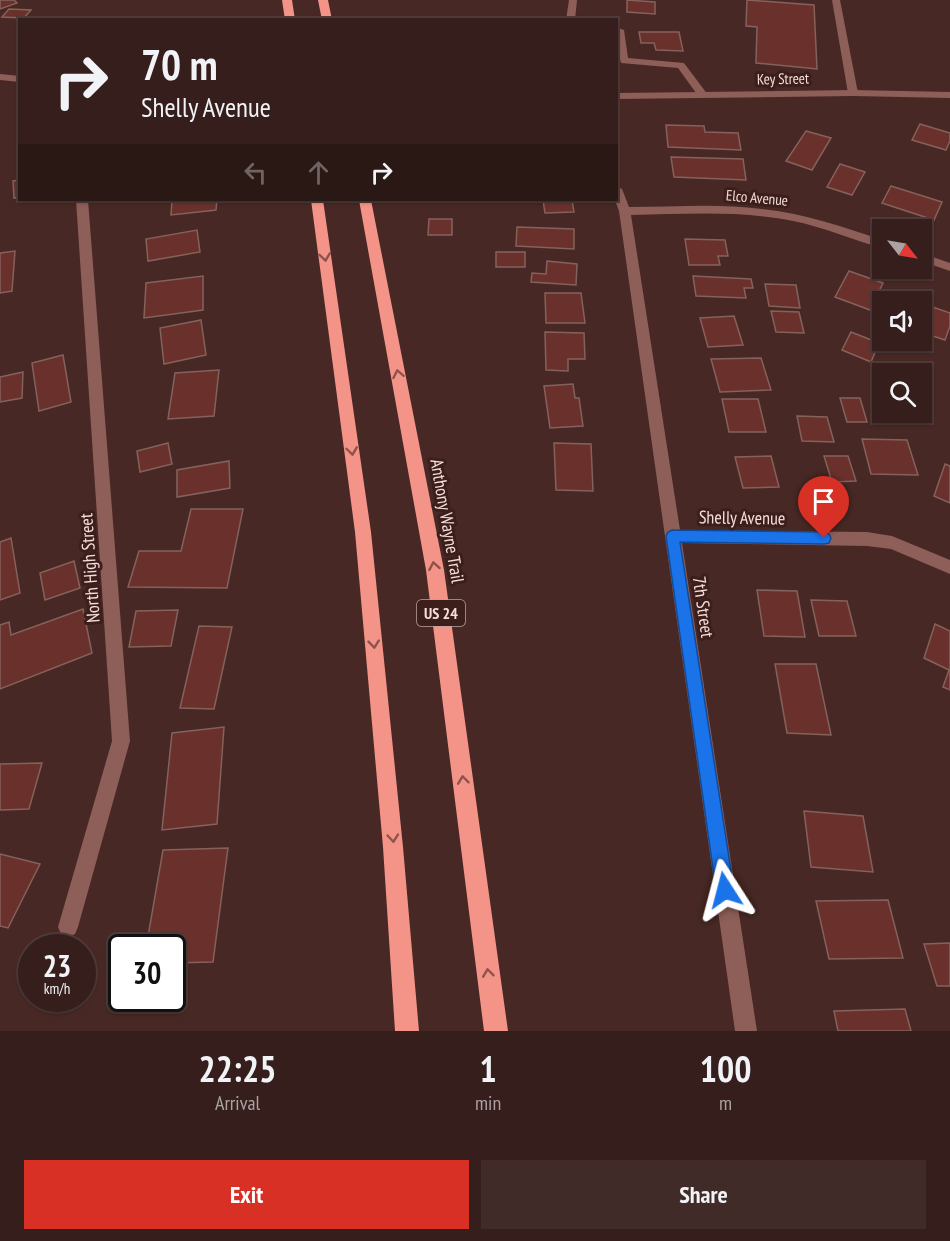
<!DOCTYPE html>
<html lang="en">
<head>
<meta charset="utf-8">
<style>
  :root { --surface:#351e1b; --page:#402b28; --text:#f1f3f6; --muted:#aaa2a3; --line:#4f3c3a; --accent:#d93025 }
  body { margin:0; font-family:"PT Sans Narrow",sans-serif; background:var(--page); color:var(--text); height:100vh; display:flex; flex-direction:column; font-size:22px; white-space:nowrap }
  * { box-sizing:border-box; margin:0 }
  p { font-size:20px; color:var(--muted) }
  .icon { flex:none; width:33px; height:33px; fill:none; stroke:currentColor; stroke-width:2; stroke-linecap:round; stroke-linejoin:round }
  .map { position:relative; height:1031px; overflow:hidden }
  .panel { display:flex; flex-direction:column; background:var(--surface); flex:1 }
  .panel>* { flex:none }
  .guide { position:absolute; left:18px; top:18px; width:600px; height:183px; border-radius:0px; box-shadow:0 2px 4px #0004,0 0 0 2px var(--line); background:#351e1b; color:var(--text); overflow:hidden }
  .needle { width:39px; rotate:121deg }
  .buttons { position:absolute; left:872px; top:219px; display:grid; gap:12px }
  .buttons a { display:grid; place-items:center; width:60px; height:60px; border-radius:0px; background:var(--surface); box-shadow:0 2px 4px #0004,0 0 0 2px var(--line); font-size:30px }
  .speed { position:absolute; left:18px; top:934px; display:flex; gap:12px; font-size:30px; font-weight:700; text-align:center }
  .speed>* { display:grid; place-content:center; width:78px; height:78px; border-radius:50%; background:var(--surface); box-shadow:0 2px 4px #0004,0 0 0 2px var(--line); line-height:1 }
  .speed small { font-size:15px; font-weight:400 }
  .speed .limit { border:3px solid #111; border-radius:9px; background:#fff; color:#111 }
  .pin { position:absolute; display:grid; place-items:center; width:51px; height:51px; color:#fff; margin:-62px -26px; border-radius:50% 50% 50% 0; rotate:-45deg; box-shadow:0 0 6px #0007 }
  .pin .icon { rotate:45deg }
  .me { position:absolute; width:66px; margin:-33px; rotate:351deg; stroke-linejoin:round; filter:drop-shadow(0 0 4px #0008) }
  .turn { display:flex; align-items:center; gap:21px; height:126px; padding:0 24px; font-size:27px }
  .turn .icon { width:78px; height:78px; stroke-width:2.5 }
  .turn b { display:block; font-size:42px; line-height:51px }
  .lanes { display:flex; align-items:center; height:57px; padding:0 24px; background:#0003; justify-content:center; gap:30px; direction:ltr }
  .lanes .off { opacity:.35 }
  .eta { display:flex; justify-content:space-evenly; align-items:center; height:102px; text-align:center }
  .eta b { font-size:36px; font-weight:600; line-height:42px }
  .action { display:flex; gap:12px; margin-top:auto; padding:12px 24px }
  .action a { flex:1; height:69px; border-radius:0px; background:var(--accent); color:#fff; font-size:24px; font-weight:600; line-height:69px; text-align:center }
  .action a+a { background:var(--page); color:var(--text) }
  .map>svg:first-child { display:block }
  .building { fill:#6a312c; stroke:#85615c; stroke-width:1.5 }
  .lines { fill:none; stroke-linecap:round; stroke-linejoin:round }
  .service { fill:#8e5e58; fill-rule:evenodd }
  .minor { fill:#8e5e58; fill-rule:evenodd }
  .tertiary { fill:#8e5e58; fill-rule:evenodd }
  .trunk { fill:#f49489; fill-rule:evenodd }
  .oneway { stroke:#8f534c }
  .route { fill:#1a73e8; stroke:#114b97; stroke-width:1.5 }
  .labels { text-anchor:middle; stroke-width:6; stroke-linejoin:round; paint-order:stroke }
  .far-street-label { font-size:15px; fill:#f4dedb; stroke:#3c1e1b }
  .shield { fill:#3c1e1b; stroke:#bda4a1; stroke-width:1.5 }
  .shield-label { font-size:16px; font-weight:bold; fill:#f4dedb }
  .street-label { font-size:18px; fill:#f4dedb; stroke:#3c1e1b }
</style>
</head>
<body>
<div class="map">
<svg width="950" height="1031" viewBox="0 0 950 1031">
  <rect width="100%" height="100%" fill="#472824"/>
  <g class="building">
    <polygon points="0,0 14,0 17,3 0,9"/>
    <polygon points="627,0 655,2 655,14 627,12"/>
    <polygon points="747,0 814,5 817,69 756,63 757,27 746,26"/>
    <polygon points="9,9 31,10 24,18 2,17"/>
    <polygon points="639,32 679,32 683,51 656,50 654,43 641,43"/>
    <polygon points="920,124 950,133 950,141 946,150 912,140"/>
    <polygon points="666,125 704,126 705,132 738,133 741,150 668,147"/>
    <polygon points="806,131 831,138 812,170 786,161"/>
    <polygon points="671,157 743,159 746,180 674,177"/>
    <polygon points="840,164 865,172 852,195 827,187"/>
    <polygon points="20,180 20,197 14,198 13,181"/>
    <polygon points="891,186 942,202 934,220 882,203"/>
    <polygon points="172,200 217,200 216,210 171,215"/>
    <polygon points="543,200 572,200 574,212 545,213"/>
    <polygon points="429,219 452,219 452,235 428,235"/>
    <polygon points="517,227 574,229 574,249 516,246"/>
    <polygon points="197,230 200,252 148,261 146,239"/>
    <polygon points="685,239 725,240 728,256 718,256 720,265 689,265"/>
    <polygon points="15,251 12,291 0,293 0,253"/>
    <rect x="496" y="252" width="29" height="15"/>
    <polygon points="547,261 577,264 576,285 531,282 532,273 546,274"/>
    <polygon points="849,271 883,283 870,310 835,297"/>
    <polygon points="203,276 203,310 144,318 146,283"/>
    <polygon points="693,276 751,279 753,288 744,288 746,298 696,296"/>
    <polygon points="765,284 796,285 800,308 769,306"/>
    <polygon points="545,293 581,293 585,323 546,323"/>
    <polygon points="921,303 950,313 950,326 945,340 921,332 923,322 921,321"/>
    <polygon points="771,311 799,312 804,333 776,332"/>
    <polygon points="734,316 743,345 708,347 700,318"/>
    <polygon points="201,320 206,355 164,364 160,328"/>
    <polygon points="545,332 584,333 585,359 568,359 568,371 546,370"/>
    <polygon points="851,332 879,343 871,362 842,350"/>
    <polygon points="63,355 71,402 39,411 32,363"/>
    <polygon points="761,358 771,390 720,392 711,359"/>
    <polygon points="219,370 214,416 168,419 175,373"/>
    <polygon points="23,372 22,398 0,402 0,377"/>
    <polygon points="573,384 575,398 579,398 583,426 550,428 544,386"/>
    <polygon points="840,398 860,398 867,422 847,422"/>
    <polygon points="722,399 758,399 766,432 729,432"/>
    <polygon points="797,416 827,417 834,442 802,441"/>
    <polygon points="862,439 907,440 918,475 871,474"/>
    <polygon points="168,443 172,464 140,472 137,451"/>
    <polygon points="554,443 591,444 593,491 556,490"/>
    <polygon points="771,456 779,487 743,488 735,457"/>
    <polygon points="824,456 848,456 856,481 832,482"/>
    <polygon points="229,461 230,488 177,497 177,470"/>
    <polygon points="945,464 950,466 950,503 934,496"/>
    <polygon points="191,509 243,509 227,588 128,587 139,551 181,551"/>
    <polygon points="11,538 20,593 0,600 0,542"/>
    <polygon points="74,561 80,588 45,600 40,573"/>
    <polygon points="757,590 797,591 805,637 764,636"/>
    <polygon points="811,600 847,601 856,636 819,636"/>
    <polygon points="83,609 92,653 0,689 0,625 9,622 11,635"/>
    <polygon points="178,610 171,646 129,647 136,611"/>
    <polygon points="935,624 950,631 950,690 943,687 949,670 924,658"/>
    <polygon points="199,626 232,627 214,709 180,708"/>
    <polygon points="775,664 816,664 831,735 787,733"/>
    <polygon points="224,727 217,824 162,830 172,733"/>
    <polygon points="42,763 29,809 0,810 0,764"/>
    <polygon points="804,811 863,816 873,872 811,867"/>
    <polygon points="228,848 213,962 172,963 172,948 146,948 163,850"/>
    <polygon points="0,854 40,864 8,928 0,926"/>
    <polygon points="888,900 903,958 829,959 816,901"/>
    <polygon points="950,943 950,986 937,986 924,944"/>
    <polygon points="905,1009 911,1031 838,1031 834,1011"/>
  </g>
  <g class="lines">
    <polygon class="service" points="616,27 624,30 628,58 684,63 708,95 707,97 699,97 678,68 621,63 616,44"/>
    <g class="minor">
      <polygon points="569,0 577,0 575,20 566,20"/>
      <polygon points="832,0 840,0 858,93 853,96 848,93"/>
      <path d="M616 186 622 189 629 207C673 207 718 203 762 209 804 213 843 227 882 240V248C852 240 824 227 793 221 740 210 685 214 631 215L680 530 867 532 892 536 950 560V574L891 549 867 546 682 543 757 1031H735L619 211 615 200H616Z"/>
      <polygon points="76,200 88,200 130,741 78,927 75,934 68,937 61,934 58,927 112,741"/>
      <polygon points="921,253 950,263 950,271 921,261"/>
    </g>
    <g class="tertiary">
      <polygon points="0,74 20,76 20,82 0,80"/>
      <polygon points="853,90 950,92 950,98 853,96 616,99 616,93"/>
    </g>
    <g class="trunk">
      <polygon points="282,0 292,0 295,20 285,20"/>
      <polygon points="318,0 328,0 332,20 322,20"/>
      <polygon points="311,200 323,200 371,532 403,847 419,1031 395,1031 383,847 355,532"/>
      <polygon points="359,200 371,200 444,570 508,1031 484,1031 426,570"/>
    </g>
  </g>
  <defs><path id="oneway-chevron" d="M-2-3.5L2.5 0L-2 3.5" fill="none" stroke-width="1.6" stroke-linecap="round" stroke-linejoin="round" transform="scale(1.5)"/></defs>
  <g class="oneway">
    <use href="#oneway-chevron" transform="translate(325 257) rotate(82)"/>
    <use href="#oneway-chevron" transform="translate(398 374) rotate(-101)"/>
    <use href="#oneway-chevron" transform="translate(352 451) rotate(82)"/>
    <use href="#oneway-chevron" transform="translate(434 566) rotate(-100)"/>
    <use href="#oneway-chevron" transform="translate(374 644) rotate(84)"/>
    <use href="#oneway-chevron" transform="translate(463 780) rotate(-97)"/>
    <use href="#oneway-chevron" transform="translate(393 838) rotate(85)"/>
    <use href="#oneway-chevron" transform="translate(488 973) rotate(-97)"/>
  </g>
  <polygon class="route" points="672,530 824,532 829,534 831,538 829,543 824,544 680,542 734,890 731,896 725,898 719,896 716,890 666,536 668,532"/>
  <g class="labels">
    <g class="far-street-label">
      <text transform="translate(783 79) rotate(-1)" y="5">Key Street</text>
      <text transform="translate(757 198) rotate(5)" y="5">Elco Avenue</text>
    </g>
    <rect class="shield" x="417" y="600" width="48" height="26" rx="4.5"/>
    <g class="shield-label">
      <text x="441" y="619">US 24</text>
    </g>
    <g class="street-label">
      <text transform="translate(742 518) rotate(1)" y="6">Shelly Avenue</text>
      <text transform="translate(447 521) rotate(80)" y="6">Anthony Wayne Trail</text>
      <text transform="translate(90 568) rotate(-94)" y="6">North High Street</text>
      <text transform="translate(703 607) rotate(82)" y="6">7th Street</text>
    </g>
  </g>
</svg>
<div class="buttons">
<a><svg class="needle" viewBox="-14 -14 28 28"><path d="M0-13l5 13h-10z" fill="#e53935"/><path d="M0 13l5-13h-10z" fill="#aaa2a3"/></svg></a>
<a><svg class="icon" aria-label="sound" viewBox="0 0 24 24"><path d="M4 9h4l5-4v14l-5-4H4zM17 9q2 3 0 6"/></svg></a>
<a><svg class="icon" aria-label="search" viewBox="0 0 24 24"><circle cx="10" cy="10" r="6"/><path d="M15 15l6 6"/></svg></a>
</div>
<div class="speed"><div>23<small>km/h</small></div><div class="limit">30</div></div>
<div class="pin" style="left:824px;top:538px;background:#d93025"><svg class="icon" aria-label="arrive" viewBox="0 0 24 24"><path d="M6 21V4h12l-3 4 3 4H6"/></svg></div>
<svg class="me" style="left:725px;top:890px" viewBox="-20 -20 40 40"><path d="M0-17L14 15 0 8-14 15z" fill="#1a73e8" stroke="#fff" stroke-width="4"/></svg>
<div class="guide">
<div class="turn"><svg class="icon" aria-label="right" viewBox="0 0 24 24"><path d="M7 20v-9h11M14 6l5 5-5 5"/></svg><div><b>70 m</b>Shelly Avenue</div></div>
<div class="lanes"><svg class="icon off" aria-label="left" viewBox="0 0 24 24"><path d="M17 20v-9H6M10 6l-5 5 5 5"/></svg><svg class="icon off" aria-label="ahead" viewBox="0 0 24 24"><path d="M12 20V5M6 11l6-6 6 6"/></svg><svg class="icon" aria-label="right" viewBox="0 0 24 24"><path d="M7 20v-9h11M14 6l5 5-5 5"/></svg></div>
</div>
</div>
<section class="panel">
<div class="eta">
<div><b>22:25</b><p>Arrival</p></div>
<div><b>1</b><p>min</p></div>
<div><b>100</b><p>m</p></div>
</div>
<div class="action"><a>Exit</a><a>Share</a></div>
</section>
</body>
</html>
